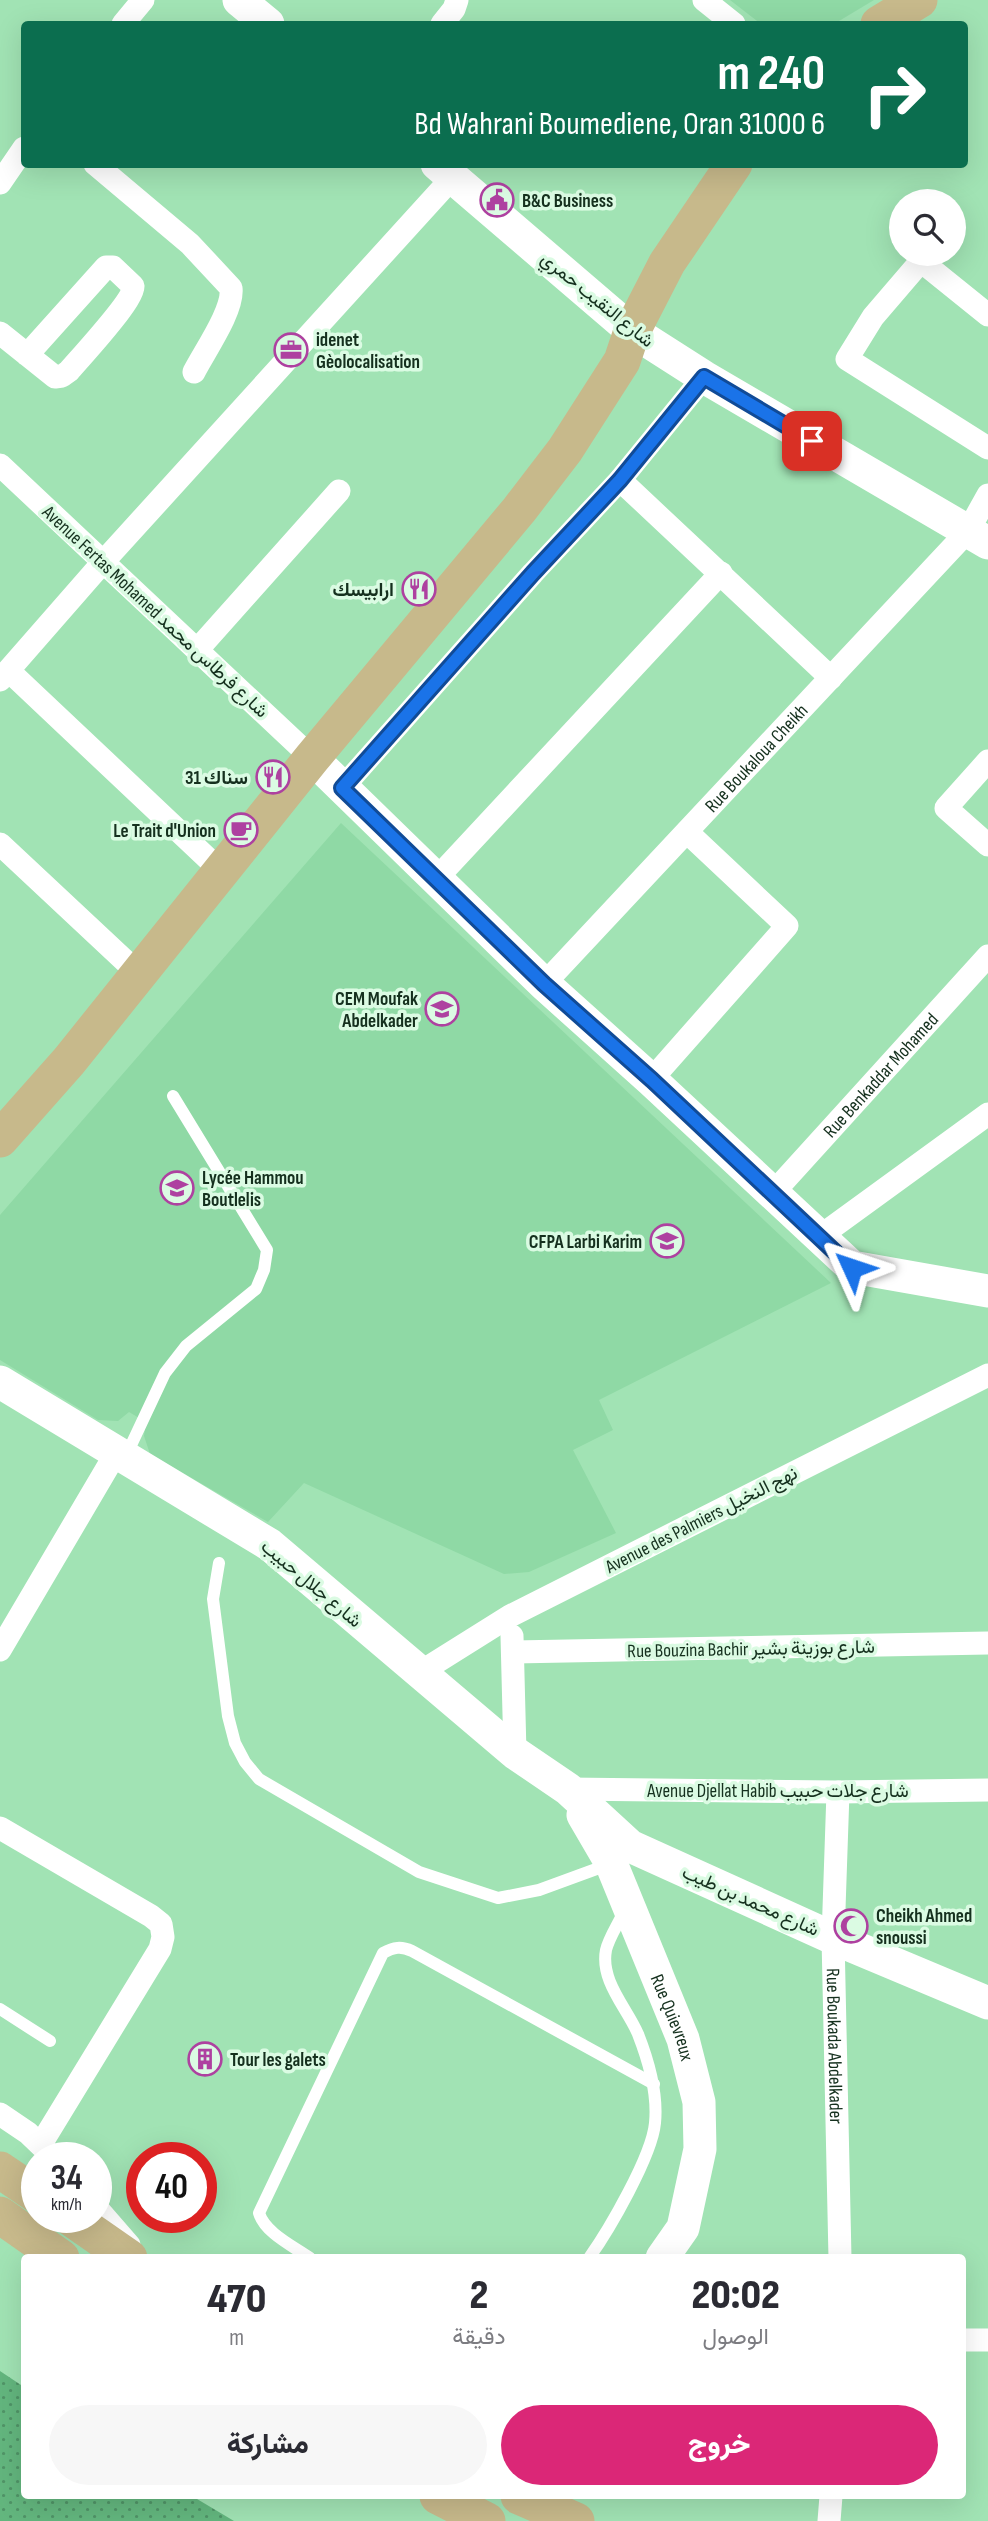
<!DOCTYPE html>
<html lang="ar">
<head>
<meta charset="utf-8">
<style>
  :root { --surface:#fff; --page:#f7f7f7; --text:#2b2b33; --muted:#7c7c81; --accent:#db2777 }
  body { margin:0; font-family:"Sofia Sans Condensed",Vazirmatn,sans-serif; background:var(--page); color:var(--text); direction:rtl; height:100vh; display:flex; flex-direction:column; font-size:26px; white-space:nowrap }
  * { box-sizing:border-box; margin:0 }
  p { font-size:23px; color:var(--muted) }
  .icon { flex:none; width:38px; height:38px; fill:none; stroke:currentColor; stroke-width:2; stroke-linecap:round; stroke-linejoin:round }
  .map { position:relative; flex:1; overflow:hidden; direction:ltr }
  .drawer { position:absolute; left:21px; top:2254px; width:945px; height:245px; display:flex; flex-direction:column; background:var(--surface); border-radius:7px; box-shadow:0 7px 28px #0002; direction:rtl }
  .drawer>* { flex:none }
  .top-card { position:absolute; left:21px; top:21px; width:947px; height:147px; border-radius:7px; box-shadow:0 7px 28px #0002; direction:rtl; background:#0b6e4f; color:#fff; overflow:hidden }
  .buttons { position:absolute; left:889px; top:189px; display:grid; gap:14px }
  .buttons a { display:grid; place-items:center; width:77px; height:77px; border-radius:50%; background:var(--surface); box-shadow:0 7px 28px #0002; font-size:35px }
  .speed { position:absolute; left:21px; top:2142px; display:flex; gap:14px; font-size:35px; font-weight:700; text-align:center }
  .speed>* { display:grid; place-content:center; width:91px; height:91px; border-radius:50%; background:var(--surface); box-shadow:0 7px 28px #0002; line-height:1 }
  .speed small { font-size:18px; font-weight:400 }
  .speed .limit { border:10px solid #d22; background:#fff; color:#111 }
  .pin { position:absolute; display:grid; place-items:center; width:60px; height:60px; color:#fff; margin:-30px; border-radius:14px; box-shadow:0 4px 10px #0006 }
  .me { position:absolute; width:77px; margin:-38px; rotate:312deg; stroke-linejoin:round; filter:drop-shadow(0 0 5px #0008) }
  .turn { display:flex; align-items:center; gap:24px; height:147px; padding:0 28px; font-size:32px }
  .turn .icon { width:91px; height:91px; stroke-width:2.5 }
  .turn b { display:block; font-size:49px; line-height:60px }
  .eta { display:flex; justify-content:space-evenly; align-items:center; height:119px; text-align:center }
  .eta b { font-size:42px; font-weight:800; line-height:49px }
  .button { display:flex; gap:14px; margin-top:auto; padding:14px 28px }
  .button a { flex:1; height:80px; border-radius:42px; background:var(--accent); color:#fff; font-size:28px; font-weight:800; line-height:80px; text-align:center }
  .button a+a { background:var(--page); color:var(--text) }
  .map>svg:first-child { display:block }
  .built { fill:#8fd9a5 }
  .grass { fill:url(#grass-dots) }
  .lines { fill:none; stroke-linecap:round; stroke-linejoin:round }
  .lane { stroke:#fff; stroke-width:12 }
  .street { stroke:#fff; stroke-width:23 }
  .secondary { stroke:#fff; stroke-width:33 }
  .primary { stroke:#c7b98b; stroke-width:37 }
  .route-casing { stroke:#114b97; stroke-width:18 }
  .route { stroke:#1a73e8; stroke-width:12 }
  .labels { text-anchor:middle; stroke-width:7; stroke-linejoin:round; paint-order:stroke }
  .poi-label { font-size:19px; font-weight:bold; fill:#15301e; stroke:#dbfbe3; text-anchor:start }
  .street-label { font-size:19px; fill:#15301e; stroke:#dbfbe3 }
</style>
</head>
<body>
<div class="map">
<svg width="988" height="2521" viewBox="0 0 988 2521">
  <defs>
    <pattern id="grass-dots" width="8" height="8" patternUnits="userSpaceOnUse" patternTransform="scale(1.75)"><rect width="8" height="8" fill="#63b67e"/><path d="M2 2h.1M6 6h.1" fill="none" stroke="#509467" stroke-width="1.8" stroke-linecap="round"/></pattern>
  </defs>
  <rect width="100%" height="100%" fill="#a1e3b4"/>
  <g class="built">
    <polygon points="730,0 874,0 834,24 761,24"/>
    <polygon points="341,823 831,1283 599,1400 613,1430 573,1450 616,1533 529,1572 504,1574 304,1483 268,1522 150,1454 144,1436 146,1422 129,1412 118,1421 98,1420 0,1360 0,1215"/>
  </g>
  <polygon class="grass" points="0,2371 24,2387 24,2496 192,2496 234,2521 0,2521"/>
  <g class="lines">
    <g class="lane">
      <polyline points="125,1458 165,1373 186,1346 256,1289 264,1270 267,1250 173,1096"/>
      <polyline points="219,1563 213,1599 228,1716 235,1743 245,1762 259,1779 419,1872 498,1898 539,1890 610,1864"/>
      <polyline points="0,2009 50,2041"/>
      <path d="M310 2258C293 2246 265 2233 259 2213L383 1953C394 1947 401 1946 412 1951L654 2084"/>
      <path d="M589 2258C609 2230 652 2156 655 2123 658 2093 649 2062 638 2034 627 2008 600 1981 606 1950 609 1937 619 1923 624 1911"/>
    </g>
    <g class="street">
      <polyline points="704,0 734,24"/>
      <polyline points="123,24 143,0"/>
      <polyline points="442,24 454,9 457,0"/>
      <path d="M95 164 190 244 231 288C234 310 204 352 194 372"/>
      <polyline points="0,183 24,148"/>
      <polyline points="988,315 921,261 873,317 847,359 988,448"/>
      <path d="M0 333 55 377 62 376 69 371C81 357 134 300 133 286L113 267H106L27 355"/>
      <polyline points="0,465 312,758"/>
      <polyline points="620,480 831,678"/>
      <polyline points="198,649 339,491"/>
      <polyline points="9,671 222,872"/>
      <polyline points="0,680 104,561 453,177"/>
      <polyline points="988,761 946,808 988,845"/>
      <polyline points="342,788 533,573 620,480 704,377"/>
      <polyline points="0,844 139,974"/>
      <polyline points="437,878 721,573"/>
      <path id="s1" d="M544 984 968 531 988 495"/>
      <polyline points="651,1080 787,926 687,832"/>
      <path id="s2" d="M772 1194 988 956"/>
      <polyline points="819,1237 988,1114"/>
      <polyline points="512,1636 515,1753"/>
      <polyline points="0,1650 116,1453"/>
      <polyline points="514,1652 988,1643"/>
      <polyline points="419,1673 510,1616 988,1375"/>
      <polyline points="568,1789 838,1792 988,1790"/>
      <path id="s3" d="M838 1792 833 1938 840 2258"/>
      <polyline points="0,1828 151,1916 161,1924 163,1937 160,1949 41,2144"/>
      <polyline points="0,2114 28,2133 54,2158"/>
      <polyline points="96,2207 129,2245"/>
      <polyline points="962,2340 988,2340"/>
      <polyline points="829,2521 831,2496"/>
    </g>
    <g class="secondary">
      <polyline points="239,0 268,24"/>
      <polyline points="437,164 632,331 704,377 988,543"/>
      <polyline points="312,758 544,984 651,1080 852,1267 988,1291"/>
      <polyline points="0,1382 270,1545 515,1753 568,1789 630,1846 833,1938 988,2003"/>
      <path id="s4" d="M583 1815 611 1863 683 2039 699 2102 700 2149 683 2228 662 2258"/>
    </g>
    <g class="primary">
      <polyline points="879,24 919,0"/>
      <polyline points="0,1139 69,1061 312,758 519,510 565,450 622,361 632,331 667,263 734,164"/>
      <polyline points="0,2170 37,2195"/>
      <polyline points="0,2215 61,2258"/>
      <polyline points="70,2217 129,2258"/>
      <polyline points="438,2496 487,2521"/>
      <polyline points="519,2496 576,2521"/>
    </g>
  </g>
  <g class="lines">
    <defs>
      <polyline id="route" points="812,441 704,377 620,480 533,573 342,788 544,984 652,1080 852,1268"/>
    </defs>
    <use href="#route" class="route-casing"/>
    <use href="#route" class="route"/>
  </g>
  <defs>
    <symbol id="civic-ring" viewBox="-11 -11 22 22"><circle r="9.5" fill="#dbfbe3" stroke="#ae41a0" stroke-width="1.5"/><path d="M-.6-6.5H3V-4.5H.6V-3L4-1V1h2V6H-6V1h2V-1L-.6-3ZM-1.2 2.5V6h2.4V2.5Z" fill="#ae41a0"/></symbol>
    <symbol id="office-ring" viewBox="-11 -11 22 22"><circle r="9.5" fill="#dbfbe3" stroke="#ae41a0" stroke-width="1.5"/><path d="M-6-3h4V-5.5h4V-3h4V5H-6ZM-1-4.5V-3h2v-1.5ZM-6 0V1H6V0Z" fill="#ae41a0"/></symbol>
    <symbol id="restaurant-ring" viewBox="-11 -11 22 22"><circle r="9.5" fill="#dbfbe3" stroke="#ae41a0" stroke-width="1.5"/><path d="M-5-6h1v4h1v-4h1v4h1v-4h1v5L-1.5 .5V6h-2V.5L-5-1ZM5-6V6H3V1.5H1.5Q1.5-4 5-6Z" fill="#ae41a0"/></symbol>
    <symbol id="cafe-ring" viewBox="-11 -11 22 22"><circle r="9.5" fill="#dbfbe3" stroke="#ae41a0" stroke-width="1.5"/><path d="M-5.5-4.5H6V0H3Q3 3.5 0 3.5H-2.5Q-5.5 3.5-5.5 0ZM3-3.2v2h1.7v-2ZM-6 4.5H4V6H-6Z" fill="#ae41a0"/></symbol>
    <symbol id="school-ring" viewBox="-11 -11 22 22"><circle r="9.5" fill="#dbfbe3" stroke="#ae41a0" stroke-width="1.5"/><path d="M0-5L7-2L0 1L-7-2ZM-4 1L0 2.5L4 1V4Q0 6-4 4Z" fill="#ae41a0"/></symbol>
    <symbol id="university-ring" viewBox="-11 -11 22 22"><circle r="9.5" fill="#dbfbe3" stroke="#ae41a0" stroke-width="1.5"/><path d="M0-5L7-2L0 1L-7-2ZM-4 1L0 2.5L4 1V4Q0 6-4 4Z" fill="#ae41a0"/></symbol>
    <symbol id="mosque-ring" viewBox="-11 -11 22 22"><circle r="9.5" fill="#dbfbe3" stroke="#ae41a0" stroke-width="1.5"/><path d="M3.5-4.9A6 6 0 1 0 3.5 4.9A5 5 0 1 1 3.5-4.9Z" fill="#ae41a0"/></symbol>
    <symbol id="building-ring" viewBox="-11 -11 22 22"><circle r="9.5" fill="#dbfbe3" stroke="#ae41a0" stroke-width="1.5"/><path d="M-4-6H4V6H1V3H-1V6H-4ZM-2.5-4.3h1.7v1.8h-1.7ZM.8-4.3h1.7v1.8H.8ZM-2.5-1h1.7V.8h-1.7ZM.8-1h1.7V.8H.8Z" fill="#ae41a0"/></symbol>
  </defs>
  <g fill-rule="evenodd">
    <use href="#civic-ring" x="478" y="181" width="38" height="38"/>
    <use href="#office-ring" x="272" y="331" width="38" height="38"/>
    <use href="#restaurant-ring" x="400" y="570" width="38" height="38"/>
    <use href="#restaurant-ring" x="254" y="758" width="38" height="38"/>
    <use href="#cafe-ring" x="222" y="811" width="38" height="38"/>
    <use href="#school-ring" x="423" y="990" width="38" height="38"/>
    <use href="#school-ring" x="158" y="1169" width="38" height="38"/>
    <use href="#university-ring" x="648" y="1222" width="38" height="38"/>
    <use href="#mosque-ring" x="832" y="1907" width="38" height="38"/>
    <use href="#building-ring" x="186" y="2040" width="38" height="38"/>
  </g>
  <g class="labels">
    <g class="poi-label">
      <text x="522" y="207">B&amp;C Business</text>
      <text x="316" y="346">idenet<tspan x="316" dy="22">Gèolocalisation</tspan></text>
      <text x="394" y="596" text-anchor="end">ارابيسك</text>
      <text x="248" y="784" text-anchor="end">سناك 31</text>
      <text x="216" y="837" text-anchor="end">Le Trait d'Union</text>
      <text x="418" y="1005" text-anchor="end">CEM Moufak<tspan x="418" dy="22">Abdelkader</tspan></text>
      <text x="202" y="1184">Lycée Hammou<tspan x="202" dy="22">Boutlelis</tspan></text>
      <text x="642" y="1248" text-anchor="end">CFPA Larbi Karim</text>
      <text x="876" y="1922">Cheikh Ahmed<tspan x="876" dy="22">snoussi</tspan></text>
      <text x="230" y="2066">Tour les galets</text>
    </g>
    <g class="street-label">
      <text transform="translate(598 299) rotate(39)" y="7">شارع النقيب حمري</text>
      <text transform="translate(156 611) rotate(43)" y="7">Avenue Fertas Mohamed شارع فرطاس محمد</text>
      <text dy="7" stroke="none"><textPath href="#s1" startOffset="310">Rue Boukaloua Cheikh</textPath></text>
      <text dy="7" stroke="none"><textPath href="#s2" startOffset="161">Rue Benkaddar Mohamed</textPath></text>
      <text transform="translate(701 1519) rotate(-27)" y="7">Avenue des Palmiers نهج النخيل</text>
      <text transform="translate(312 1583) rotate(40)" y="7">شارع جلال حبيب</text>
      <text transform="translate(751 1648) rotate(-1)" y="7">Rue Bouzina Bachir شارع بوزينة بشير</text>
      <text x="778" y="1797">Avenue Djellat Habib شارع جلات حبيب</text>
      <text transform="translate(751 1900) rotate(24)" y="7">شارع محمد بن طيب</text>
      <text dy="7" stroke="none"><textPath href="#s4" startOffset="222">Rue Quievreux</textPath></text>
      <text dy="7" stroke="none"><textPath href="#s3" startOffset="254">Rue Boukada Abdelkader</textPath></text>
    </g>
  </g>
</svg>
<div class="buttons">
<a><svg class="icon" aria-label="search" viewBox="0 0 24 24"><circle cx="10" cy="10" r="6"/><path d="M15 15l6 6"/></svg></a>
</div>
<div class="speed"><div>34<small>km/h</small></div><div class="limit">40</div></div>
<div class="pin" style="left:812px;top:441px;background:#d93025"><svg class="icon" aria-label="arrive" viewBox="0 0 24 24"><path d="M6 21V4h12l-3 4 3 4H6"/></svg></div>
<svg class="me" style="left:852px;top:1268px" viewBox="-20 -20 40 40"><path d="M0-17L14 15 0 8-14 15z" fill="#1a73e8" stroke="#fff" stroke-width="4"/></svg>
<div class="top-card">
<div class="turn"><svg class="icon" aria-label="right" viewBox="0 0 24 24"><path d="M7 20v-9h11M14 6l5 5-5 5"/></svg><div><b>240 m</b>6 Bd Wahrani Boumediene, Oran 31000</div></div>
</div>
<section class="drawer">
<div class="eta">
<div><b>20:02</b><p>الوصول</p></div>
<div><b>2</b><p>دقيقة</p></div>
<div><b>470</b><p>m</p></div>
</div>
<div class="button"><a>خروج</a><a>مشاركة</a></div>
</section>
</div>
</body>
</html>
